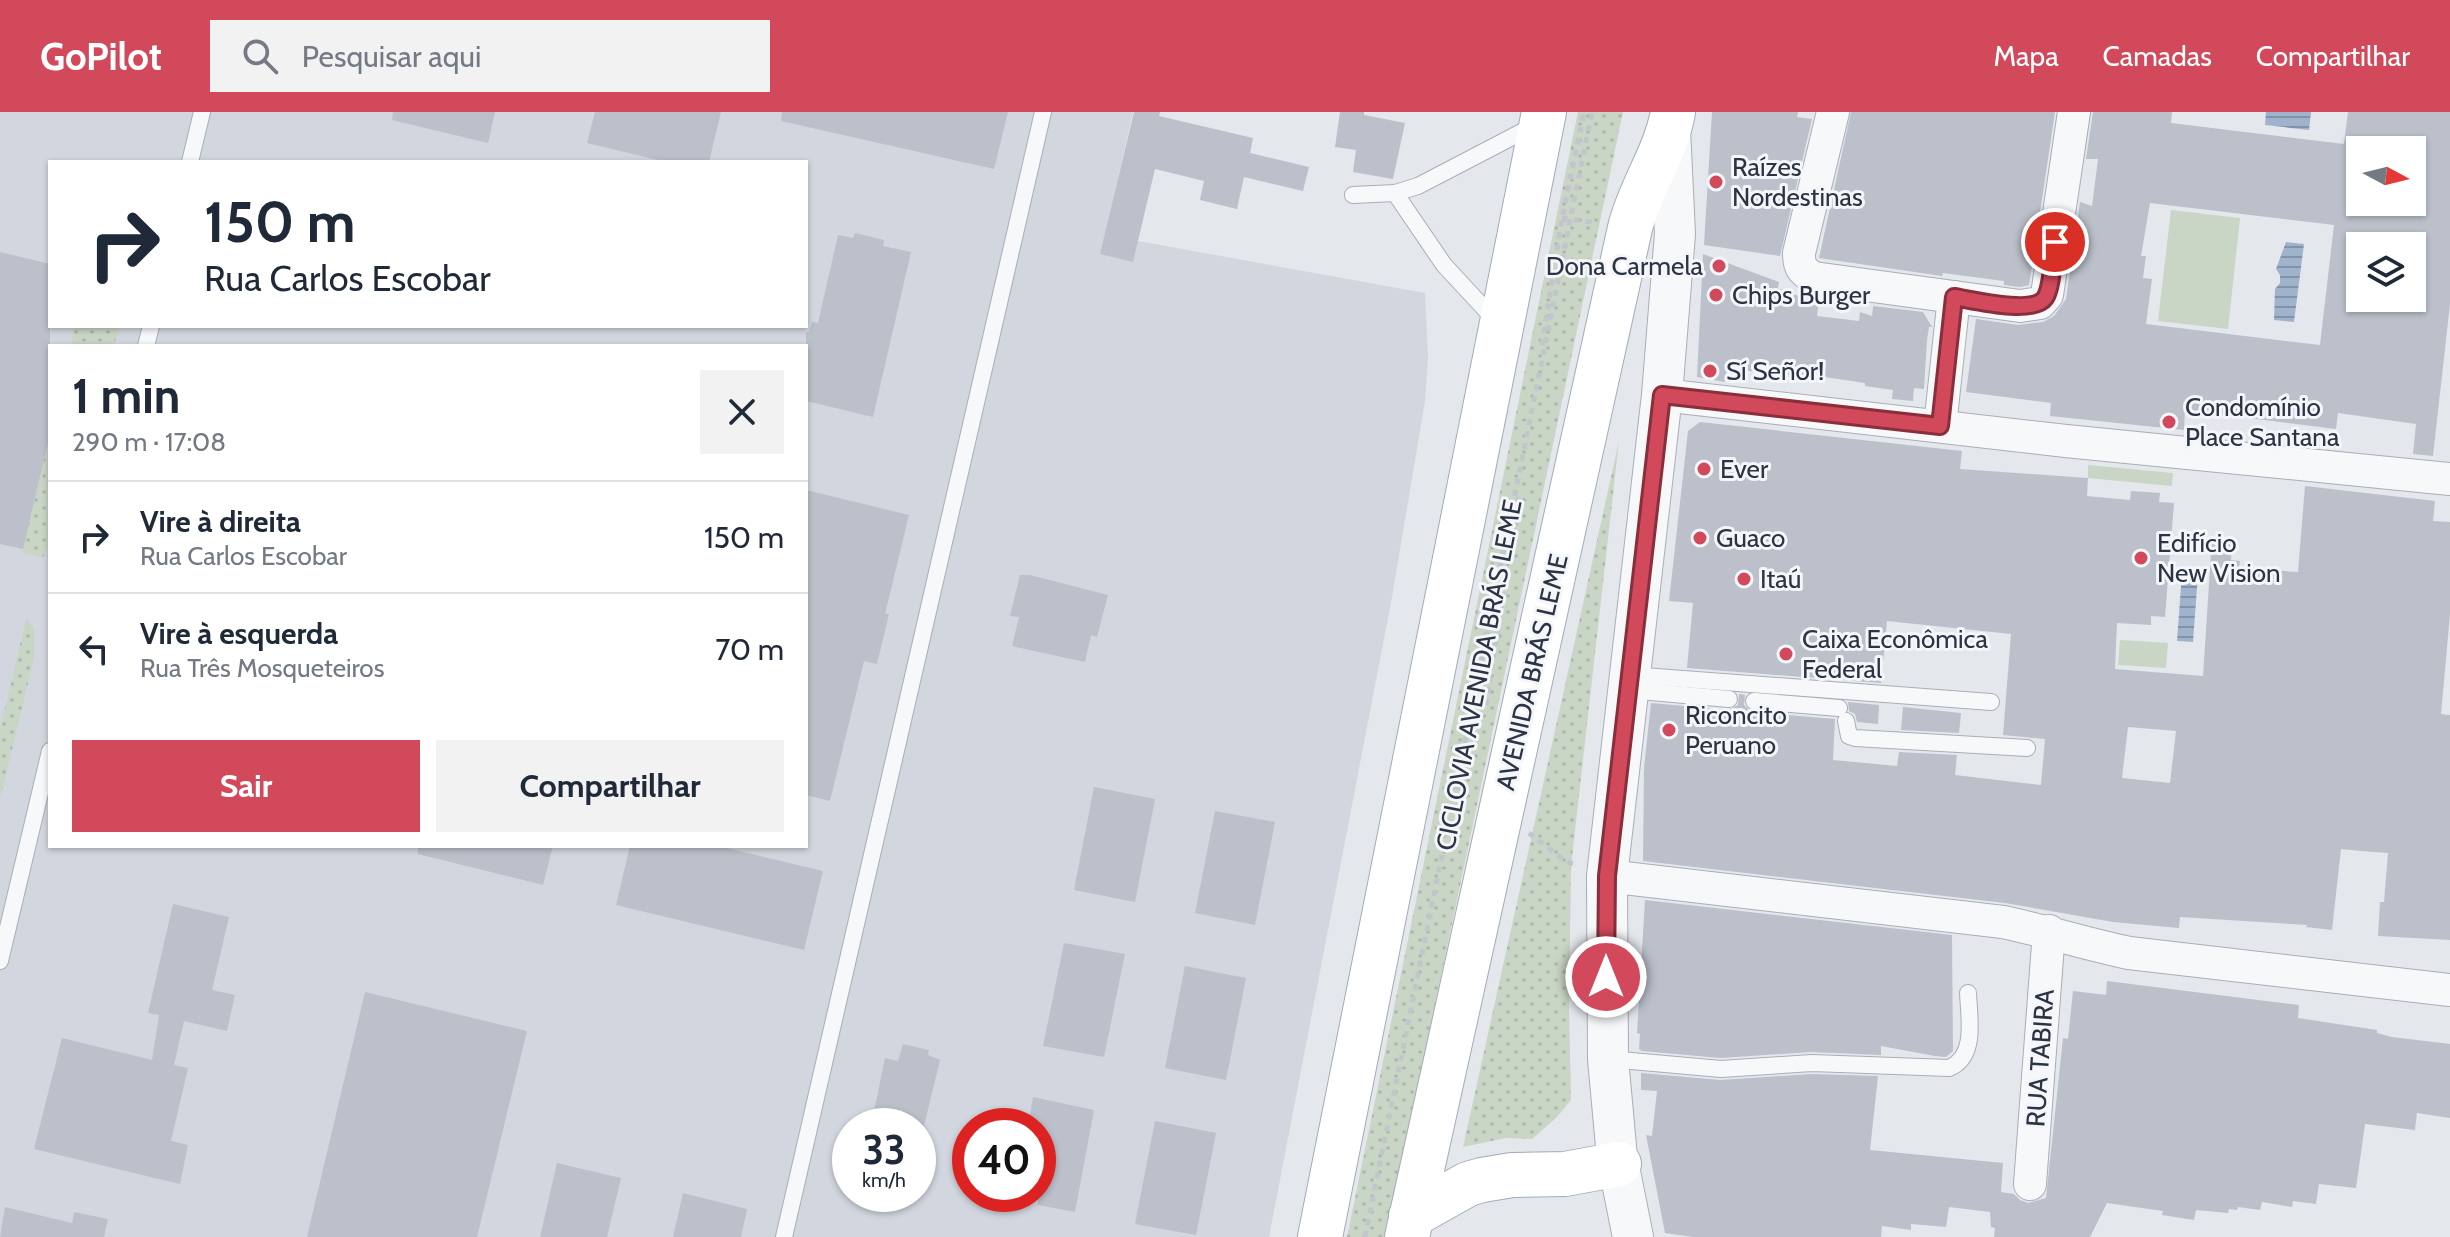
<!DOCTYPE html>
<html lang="pt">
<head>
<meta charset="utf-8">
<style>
  :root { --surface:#fff; --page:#f2f2f3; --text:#1f2937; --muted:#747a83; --line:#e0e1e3; --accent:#d1495b }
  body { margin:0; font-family:Cabin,sans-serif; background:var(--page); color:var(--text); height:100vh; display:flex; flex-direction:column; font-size:30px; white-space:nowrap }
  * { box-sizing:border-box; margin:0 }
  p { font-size:26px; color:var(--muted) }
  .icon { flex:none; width:44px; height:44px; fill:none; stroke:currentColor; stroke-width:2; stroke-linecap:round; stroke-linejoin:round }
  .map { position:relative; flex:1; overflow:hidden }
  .panel { position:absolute; left:48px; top:232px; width:760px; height:504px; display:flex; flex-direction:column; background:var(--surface); border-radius:0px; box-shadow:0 2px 6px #0004 }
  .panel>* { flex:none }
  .guide { position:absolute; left:48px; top:48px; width:760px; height:168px; border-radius:0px; box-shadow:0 2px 6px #0004; background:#fff; color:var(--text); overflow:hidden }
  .needle { width:52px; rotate:97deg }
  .fabs { position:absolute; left:2346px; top:24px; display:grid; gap:16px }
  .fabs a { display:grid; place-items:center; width:80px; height:80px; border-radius:0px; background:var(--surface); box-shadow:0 2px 6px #0004; font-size:40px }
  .speed { position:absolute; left:832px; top:996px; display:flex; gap:16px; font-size:40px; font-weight:700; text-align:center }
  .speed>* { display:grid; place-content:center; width:104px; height:104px; border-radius:50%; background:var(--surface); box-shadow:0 2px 6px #0004; line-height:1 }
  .speed small { font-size:20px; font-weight:400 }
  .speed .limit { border:12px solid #d22; background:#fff; color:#111 }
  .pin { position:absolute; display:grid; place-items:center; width:68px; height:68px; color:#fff; margin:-34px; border:4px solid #fff; border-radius:50%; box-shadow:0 2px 8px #0007 }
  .me { position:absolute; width:88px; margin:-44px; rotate:0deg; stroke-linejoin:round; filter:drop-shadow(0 0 6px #0008) }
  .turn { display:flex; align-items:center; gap:28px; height:168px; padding:0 24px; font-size:36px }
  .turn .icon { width:104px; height:104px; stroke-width:2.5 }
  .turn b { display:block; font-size:56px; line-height:68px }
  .round { display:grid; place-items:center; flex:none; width:84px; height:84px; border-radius:0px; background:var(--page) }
  .summary { display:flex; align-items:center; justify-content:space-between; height:136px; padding:0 24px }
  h1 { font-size:48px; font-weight:800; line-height:60px }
  .cta { display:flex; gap:16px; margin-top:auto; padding:16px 24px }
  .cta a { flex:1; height:92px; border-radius:0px; background:var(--accent); color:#fff; font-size:32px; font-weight:800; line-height:92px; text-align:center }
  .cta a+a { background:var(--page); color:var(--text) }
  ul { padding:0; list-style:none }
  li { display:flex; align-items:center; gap:24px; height:112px; padding:0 24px; border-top:2px solid var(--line) }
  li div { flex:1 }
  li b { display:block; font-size:30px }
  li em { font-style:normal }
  header { display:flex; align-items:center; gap:48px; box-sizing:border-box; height:112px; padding:0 40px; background:var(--accent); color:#fff }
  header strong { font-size:38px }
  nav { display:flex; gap:44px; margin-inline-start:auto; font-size:28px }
  .search { width:560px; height:72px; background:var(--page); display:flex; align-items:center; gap:20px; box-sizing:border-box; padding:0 28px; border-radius:0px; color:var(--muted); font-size:30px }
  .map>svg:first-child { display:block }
  .built { fill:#d2d6de; fill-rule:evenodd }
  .grass { fill:url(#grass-dots) }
  .garden { fill:#c9d6c5 }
  .water { fill:url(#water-rules) }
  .building { fill:#bbc0ca; fill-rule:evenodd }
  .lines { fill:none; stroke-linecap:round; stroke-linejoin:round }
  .service-casing { stroke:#a9aeb7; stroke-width:18 }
  .minor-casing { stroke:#a9aeb7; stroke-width:34 }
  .tertiary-casing { stroke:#a9aeb7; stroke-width:42 }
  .primary-casing { stroke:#a3abb8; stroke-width:46 }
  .path { stroke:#c2c5cb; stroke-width:5; stroke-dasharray:6 6; stroke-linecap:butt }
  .service { stroke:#f7f8fa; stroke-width:16 }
  .minor { stroke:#f7f8fa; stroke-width:32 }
  .tertiary { stroke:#f7f8fa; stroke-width:40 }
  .primary { stroke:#fff; stroke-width:44 }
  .route-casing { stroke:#882f3b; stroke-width:20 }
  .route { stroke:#d1495b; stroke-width:14 }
  .poi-dot { fill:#d1495b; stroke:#f4f6f9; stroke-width:3 }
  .labels { text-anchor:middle; stroke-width:6; stroke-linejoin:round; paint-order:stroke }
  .poi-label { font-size:26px; fill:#2b3445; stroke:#f4f6f9; text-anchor:start }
  .street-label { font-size:26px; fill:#2b3445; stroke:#f4f6f9 }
</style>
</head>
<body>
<header>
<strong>GoPilot</strong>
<div class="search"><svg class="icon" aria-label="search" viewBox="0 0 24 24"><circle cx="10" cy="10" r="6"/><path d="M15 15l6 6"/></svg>Pesquisar aqui</div>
<nav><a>Mapa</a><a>Camadas</a><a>Compartilhar</a></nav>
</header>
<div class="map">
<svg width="2450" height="1125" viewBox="0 0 2450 1125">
  <defs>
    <pattern id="grass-dots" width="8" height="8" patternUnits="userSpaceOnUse" patternTransform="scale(2)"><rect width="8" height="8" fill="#c9d6c5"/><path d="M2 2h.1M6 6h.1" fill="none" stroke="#adb8ab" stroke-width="1.8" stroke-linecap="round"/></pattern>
    <pattern id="water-rules" width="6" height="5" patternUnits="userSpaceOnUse" patternTransform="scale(2)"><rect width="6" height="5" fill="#9fb4cc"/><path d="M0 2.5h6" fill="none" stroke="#8293a7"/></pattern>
  </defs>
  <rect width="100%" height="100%" fill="#e4e7ec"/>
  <path class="built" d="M0 0H1133L1105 123 1425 181 1428 246 1425 289 1392 485 1269 1125H0ZM50 50H806V214H50ZM50 234H806V734H50ZM850 1014H918V1082H850ZM970 1014H1038V1082H970Z"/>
  <g class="grass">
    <polygon points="1578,0 1623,0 1386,1125 1347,1125"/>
    <polygon points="75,214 119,214 114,234 71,234"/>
    <polygon points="50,322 50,431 43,445 22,441"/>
    <polygon points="1619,329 1571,754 1569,895 1571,988 1557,1005 1532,1027 1506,1026 1463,1035"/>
    <polygon points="26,508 33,514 34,519 34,546 0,687 0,617"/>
  </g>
  <g class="garden">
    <polygon points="2171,98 2240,106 2228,217 2158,209"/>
    <polygon points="2088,353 2173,361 2172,374 2088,366"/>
    <polygon points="2120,528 2168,531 2166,556 2118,553"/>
  </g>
  <g class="water">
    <polygon points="2266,0 2311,0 2309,18 2265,13"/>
    <polygon points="2286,130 2304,132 2294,210 2274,208 2275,177 2280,171 2280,163 2276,157"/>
    <polygon points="2182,461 2198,462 2193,530 2177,529"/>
  </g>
  <g class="building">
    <polygon points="393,0 495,0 488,31 392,8"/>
    <polygon points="595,0 721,0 709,50 666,50 587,31"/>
    <polygon points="782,0 1008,0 994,57 781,9"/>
    <polygon points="1134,0 1160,0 1159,4 1253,26 1250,41 1309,55 1303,79 1244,65 1237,97 1200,88 1204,69 1155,57 1133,150 1100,142"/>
    <polygon points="1340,0 1364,0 1364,3 1405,11 1393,67 1353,60 1356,38 1335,35"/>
    <polygon points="1712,0 1798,0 1797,5 1812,7 1780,144 1704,133"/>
    <polygon points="1851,0 2055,0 2039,107 2030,106 2024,145 2033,148 2029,173 2020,175 2004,173 2004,169 1943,161 1942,164 1819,146"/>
    <path d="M2093 0H2172L2171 11 2344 32 2348 0H2450V192L2433 344 2413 342 2416 312 2338 301 2336 317 2185 298 2184 318 2050 304 2051 291 1966 280 1976 207 2018 213 2043 210 2054 204 2066 187 2080 90 2092 94 2098 47H2086ZM2360 38H2412V90H2360ZM2150 91 2334 113 2320 233 2146 212 2152 167 2143 166 2146 144H2141ZM2357 134H2412V186H2351Z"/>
    <polygon points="855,121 884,128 883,134 911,140 873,305 806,289 806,220 809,220 812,210 818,211 838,123 853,126"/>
    <polygon points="0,140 50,152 50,322 23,437 0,432"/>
    <polygon points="1703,142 1779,170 1778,176 1795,183 1819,187 1817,204 1859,209 1860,200 1872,204 1873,194 1923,200 1932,215 1929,215 1927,228 1924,277 1914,276 1913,289 1892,287 1893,278 1865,274 1865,271 1811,263 1810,267 1727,256 1725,270 1697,265"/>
    <path d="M1700 310 1962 339 1960 357 2088 366 2087 384 2130 388 2131 379 2160 381 2159 390 2174 391 2165 505 2151 504V513L2117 511 2115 557 2203 564 2212 426 2232 429 2231 448 2240 449 2239 456 2298 460 2305 374 2435 389 2433 409 2450 410V502L2441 602 2450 603V828L2378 824 2380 790H2384L2388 741 2362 739 2341 737 2332 818 2306 815 2307 813 2180 805 2179 816 2113 810 2005 791 1643 749 1644 656 1651 591 1729 598 1738 593 1739 582 1745 583 1744 593 1752 600 1835 607 1833 648 1897 654 1899 640 1957 643 1955 663 2041 673 2045 627 2003 623 2011 522 1887 509 1881 571 1687 556 1693 491 1669 489 1688 319ZM2128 615 2176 619 2170 671 2122 666Z"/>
    <polygon points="806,378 909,403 885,502 889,502 877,552 864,549 830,689 806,683"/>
    <polygon points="1020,463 1030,463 1108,483 1097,525 1091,523 1085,550 1012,534 1019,505 1010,504"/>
    <polygon points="1848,590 1879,593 1878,612 1857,610 1855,602 1849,599"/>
    <polygon points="1903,595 1961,601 1959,621 1901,618"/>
    <polygon points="1094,675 1155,687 1135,790 1074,778"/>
    <polygon points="1215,699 1275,710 1255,813 1195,801"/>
    <polygon points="418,734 553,734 543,773 418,742"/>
    <polygon points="630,734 718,734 823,759 804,838 616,793"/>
    <polygon points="1645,788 1952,823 1953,939 1946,945 1935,944 1881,934 1881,943 1811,940 1721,946 1642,939 1639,937 1640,922 1637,921"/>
    <polygon points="173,792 229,805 212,878 235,883 227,919 184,909 174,953 188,956 171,1029 188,1033 180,1072 34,1037 62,926 152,948 159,903 148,901"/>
    <polygon points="1064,831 1125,842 1104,945 1043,934"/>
    <polygon points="1185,854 1246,866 1226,968 1165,956"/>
    <polygon points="2107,869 2299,893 2298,906 2377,918 2377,921 2392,925 2450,932 2450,1006 2417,1001 2415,1018 2365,1012 2356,1076 2319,1072 2316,1092 2293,1089 2292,1095 2262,1090 2260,1098 2238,1095 2237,1098 2229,1097 2228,1101 2196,1098 2194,1108 2162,1103 2163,1099 2107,1091 2090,1125 1994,1125 1995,1116 1991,1115 1990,1100 1949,1095 1946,1115 1911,1112 1911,1118 1882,1114 1881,1125 1693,1125 1665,1121 1646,1023 1652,1024 1657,979 1641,978 1641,961 1720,968 1812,962 1878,964 1870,1038 2003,1051 2001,1080 2014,1082 2020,1088 2028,1091 2046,1086 2063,926 2068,927 2073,879 2106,883"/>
    <polygon points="365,880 527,919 477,1125 307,1125"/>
    <polygon points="903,932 929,938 928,943 940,948 924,1014 871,1014 885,946 898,949"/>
    <polygon points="1033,985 1094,998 1075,1100 1038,1093 1038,1014 1028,1014"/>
    <polygon points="1155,1009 1216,1021 1196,1123 1135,1112"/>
    <polygon points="557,1051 621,1066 607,1125 540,1125"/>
    <polygon points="683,1081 747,1097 741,1125 673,1125"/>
    <polygon points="5,1095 72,1111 74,1100 108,1107 104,1125 0,1125"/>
  </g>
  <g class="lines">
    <defs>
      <g id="service">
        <polyline points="190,50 202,0"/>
        <polyline points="1395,81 1444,153 1495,208"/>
        <polyline points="1353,83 1395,81 1418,74 1537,12"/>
        <polyline points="146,234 151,214"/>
        <polyline points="1630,563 1991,590"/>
        <polyline points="1629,578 1729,587"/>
        <polyline points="1754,589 1839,596"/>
        <polyline points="1846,609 1849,624 1855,626 2027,636"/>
        <polyline points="0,849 50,639"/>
        <path d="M1609 947 1721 957 1812 951 1949 956C1977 945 1969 906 1968 881"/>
        <polyline points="784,1125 1043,0"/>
      </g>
      <g id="minor">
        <path d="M1833 0 1799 141C1799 155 1802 159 1814 166L2020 194 2040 191 2047 183 2074 0"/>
        <polyline points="1662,283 2066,329 2450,367"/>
        <polyline points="1940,314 1954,185"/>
        <path d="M1607 764 2003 810C2046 819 2086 832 2129 841L2450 878"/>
        <polyline points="2030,1072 2049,819"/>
      </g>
      <polyline id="tertiary" points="1633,1125 1617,1045 1608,947 1607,764 1662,283 1675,122 1670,17"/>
      <g id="primary">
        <polyline points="1411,1104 1468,1072 1482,1068 1512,1063 1565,1062 1619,1052"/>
        <polyline points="1320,1125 1544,0"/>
        <path d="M1407 1125 1630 116C1640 76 1666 41 1673 0"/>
      </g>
    </defs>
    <use href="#service" class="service-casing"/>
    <use href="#minor" class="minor-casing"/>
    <use href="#tertiary" class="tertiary-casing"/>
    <use href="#primary" class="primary-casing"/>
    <g class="path">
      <polyline points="1562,106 1598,111"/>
      <polyline points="1542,233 1562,106 1584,0"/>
      <polyline points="1486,593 1519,381"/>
      <polyline points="1529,721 1565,749 1576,753"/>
      <polyline points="1365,1125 1592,0"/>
    </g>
    <use href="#service" class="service"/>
    <use href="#minor" class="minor"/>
    <use href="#tertiary" class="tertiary"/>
    <use href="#primary" class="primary"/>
  </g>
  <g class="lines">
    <defs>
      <path id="route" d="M1606 865 1607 764 1662 283 1940 314 1954 185C1973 188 2033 203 2045 186 2052 176 2053 144 2055 130"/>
    </defs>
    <use href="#route" class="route-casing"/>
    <use href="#route" class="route"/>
  </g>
  <g class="poi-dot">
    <circle cx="1716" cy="70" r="8"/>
    <circle cx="1719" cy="154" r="8"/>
    <circle cx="1716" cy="183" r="8"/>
    <circle cx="1710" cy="259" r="8"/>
    <circle cx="2169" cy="310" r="8"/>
    <circle cx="1704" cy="357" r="8"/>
    <circle cx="1700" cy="426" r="8"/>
    <circle cx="2141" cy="446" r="8"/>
    <circle cx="1744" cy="467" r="8"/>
    <circle cx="1786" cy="542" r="8"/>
    <circle cx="1669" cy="618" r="8"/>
  </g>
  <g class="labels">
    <g class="poi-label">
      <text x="1732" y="64">Raízes<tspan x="1732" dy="30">Nordestinas</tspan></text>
      <text x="1703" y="163" text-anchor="end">Dona Carmela</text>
      <text x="1732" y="192">Chips Burger</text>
      <text x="1726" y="268">Sí Señor!</text>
      <text x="2185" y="304">Condomínio<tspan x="2185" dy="30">Place Santana</tspan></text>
      <text x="1720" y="366">Ever</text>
      <text x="1716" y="435">Guaco</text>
      <text x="2157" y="440">Edifício<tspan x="2157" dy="30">New Vision</tspan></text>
      <text x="1760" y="476">Itaú</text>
      <text x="1802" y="536">Caixa Econômica<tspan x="1802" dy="30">Federal</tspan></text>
      <text x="1685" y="612">Riconcito<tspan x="1685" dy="30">Peruano</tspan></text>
    </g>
    <g class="street-label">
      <text transform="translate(1532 560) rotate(-77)" y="9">AVENIDA BRÁS LEME</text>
      <text transform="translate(1479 563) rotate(-79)" y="9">CICLOVIA AVENIDA BRÁS LEME</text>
      <text transform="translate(2040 946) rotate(-86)" y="9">RUA TABIRA</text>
    </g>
  </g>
</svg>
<div class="fabs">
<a><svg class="needle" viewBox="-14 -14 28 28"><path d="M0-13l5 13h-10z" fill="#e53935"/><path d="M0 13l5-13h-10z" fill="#747a83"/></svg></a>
<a><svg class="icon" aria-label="layers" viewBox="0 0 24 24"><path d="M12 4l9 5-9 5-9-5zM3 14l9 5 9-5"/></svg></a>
</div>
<div class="speed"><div>33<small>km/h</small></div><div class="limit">40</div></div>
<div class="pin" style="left:2055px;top:130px;background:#d93025"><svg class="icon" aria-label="arrive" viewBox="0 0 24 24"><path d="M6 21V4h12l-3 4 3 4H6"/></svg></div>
<svg class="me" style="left:1606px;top:865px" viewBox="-20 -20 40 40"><circle r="17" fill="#d1495b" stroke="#fff" stroke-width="3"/><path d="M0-11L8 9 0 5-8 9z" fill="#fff"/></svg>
<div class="guide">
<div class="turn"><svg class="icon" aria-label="right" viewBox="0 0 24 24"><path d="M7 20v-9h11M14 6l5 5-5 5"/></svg><div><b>150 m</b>Rua Carlos Escobar</div></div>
</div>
<section class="panel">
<div class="summary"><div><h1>1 min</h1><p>290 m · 17:08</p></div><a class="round"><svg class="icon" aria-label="close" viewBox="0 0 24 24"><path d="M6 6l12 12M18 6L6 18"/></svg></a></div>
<ul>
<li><svg class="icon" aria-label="right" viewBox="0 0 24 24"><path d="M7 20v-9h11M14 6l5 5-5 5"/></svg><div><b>Vire à direita</b><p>Rua Carlos Escobar</p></div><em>150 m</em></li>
<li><svg class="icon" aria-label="left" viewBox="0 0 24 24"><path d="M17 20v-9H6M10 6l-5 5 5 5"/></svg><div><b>Vire à esquerda</b><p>Rua Três Mosqueteiros</p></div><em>70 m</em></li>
</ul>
<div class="cta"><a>Sair</a><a>Compartilhar</a></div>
</section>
</div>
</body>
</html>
